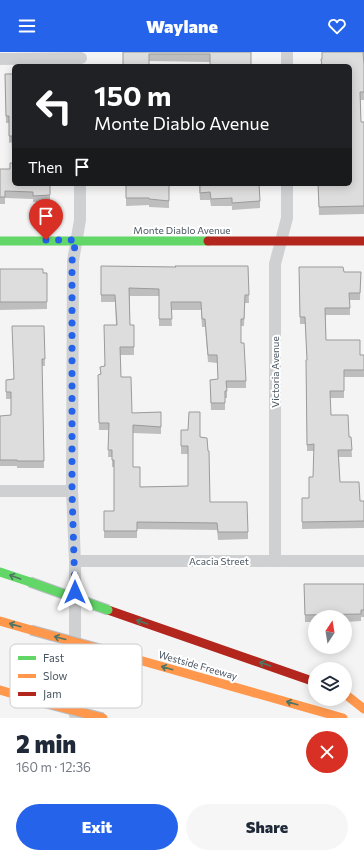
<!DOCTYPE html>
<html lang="en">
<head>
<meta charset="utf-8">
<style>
  :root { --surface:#fff; --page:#f6f6f7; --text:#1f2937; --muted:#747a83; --accent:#2563eb }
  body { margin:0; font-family:Commissioner,sans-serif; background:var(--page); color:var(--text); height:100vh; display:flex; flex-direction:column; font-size:15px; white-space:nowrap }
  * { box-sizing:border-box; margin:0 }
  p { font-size:13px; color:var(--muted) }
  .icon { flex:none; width:22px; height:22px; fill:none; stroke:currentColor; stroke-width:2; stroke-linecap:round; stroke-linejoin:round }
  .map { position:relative; height:666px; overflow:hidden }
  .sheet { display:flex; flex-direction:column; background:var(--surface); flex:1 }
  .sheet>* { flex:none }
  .top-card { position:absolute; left:12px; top:12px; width:340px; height:122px; border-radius:6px; box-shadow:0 2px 10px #0003; background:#202124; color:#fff; overflow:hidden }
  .needle { width:26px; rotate:12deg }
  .controls { position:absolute; left:308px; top:558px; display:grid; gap:8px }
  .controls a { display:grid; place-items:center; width:44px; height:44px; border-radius:50%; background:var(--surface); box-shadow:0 2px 10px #0003; font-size:20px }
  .pin { position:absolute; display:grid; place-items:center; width:34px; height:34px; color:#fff; margin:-41px -17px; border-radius:50% 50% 50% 0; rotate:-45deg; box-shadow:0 0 4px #0007 }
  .pin .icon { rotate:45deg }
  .me { position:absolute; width:44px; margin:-22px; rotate:0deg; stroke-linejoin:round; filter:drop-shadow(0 0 3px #0008) }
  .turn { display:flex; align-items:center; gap:14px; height:84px; padding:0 16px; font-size:18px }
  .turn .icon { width:52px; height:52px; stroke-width:2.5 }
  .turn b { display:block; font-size:28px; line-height:34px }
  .then { display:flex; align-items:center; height:38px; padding:0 16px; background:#0003; gap:8px; font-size:15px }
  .round { display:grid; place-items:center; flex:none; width:42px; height:42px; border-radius:21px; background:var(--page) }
  .summary { display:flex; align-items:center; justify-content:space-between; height:68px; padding:0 16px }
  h1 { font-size:24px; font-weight:800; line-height:30px }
  .primary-button { display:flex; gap:8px; margin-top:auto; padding:8px 16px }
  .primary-button a { flex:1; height:46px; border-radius:24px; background:var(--accent); color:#fff; font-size:16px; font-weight:800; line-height:46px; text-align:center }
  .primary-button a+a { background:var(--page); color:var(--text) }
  header { display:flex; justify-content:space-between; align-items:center; height:52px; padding:0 16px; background:var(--accent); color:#fff; font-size:18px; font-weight:800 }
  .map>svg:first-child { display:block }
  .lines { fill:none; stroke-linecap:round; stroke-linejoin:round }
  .street { stroke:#ced0d2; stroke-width:12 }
  .fast { stroke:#63d668; stroke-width:9 }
  .slow { stroke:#ff974d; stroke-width:9 }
  .jam { stroke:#b3261e; stroke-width:9 }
  .fast-bridge-casing { stroke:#b9bec3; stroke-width:11; stroke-linecap:butt }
  .slow-bridge-casing { stroke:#b9bec3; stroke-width:11; stroke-linecap:butt }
  .fast-bridge { stroke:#63d668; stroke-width:9 }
  .slow-bridge { stroke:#ff974d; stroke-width:9 }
  .wall { fill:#bebebf }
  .building { fill:#ddddde; stroke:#9b9b9b }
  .oneway { stroke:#507663 }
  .route { stroke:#2563eb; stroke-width:7; stroke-dasharray:0 12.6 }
  .labels { text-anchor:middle; stroke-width:4; stroke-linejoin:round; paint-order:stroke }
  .street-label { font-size:10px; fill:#4a5661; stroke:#fff }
  .key { fill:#fff; stroke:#c9ccd0; stroke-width:1 }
  .key-label { font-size:11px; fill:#4a5661 }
</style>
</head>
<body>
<header><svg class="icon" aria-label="menu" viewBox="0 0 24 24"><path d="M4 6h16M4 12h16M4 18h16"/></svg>Waylane<svg class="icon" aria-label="heart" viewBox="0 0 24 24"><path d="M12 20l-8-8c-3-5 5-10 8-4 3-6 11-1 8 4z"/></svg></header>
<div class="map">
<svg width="364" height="666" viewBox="0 0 364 666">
  <rect width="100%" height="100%" fill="#f4f4f4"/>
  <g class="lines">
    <g class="street">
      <polyline points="0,7 81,6"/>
      <polyline points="287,14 287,0"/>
      <polyline points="0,439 72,439"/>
      <polyline points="75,509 364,509"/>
      <polyline points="275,509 275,212 287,166 287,132"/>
      <polyline points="75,663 75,509 72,439 73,209 80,168 80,132"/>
    </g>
    <g class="fast">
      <polyline points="0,189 208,189"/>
      <polyline points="0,520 30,530"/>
    </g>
    <g class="slow">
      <polyline points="0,569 31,578"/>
      <polyline points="111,600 343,666"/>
      <polyline points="0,638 27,646"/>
      <polyline points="345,642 364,657"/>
    </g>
    <g class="jam">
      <polyline points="208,189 364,189"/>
      <polyline points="108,558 315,630"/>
    </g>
    <defs>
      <polyline id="fast-bridge" points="30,530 108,558"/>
      <g id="slow-bridge">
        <polyline points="31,578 111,600"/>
        <polyline points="27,646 103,666"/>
      </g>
    </defs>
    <use href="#fast-bridge" class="fast-bridge-casing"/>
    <use href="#slow-bridge" class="slow-bridge-casing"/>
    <use href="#fast-bridge" class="fast-bridge"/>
    <use href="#slow-bridge" class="slow-bridge"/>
  </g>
  <g class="wall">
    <polygon points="123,0 252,0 210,10 149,9"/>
    <polygon points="364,0 364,48 361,48 361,70 364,70 364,162 319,163 318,132 350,14 321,14 321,7"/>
    <polygon points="5,22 50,132 50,150 33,150 33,147 5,146 5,152 0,152 0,117 10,117 13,111 12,90 9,91 9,71 6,71"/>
    <polygon points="126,132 169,132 169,156 149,155 149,153 126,154"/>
    <polygon points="199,132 260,149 260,156 232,158 232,154 211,154 210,148 200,148"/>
    <polygon points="101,214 176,215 248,214 249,251 245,251 244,274 241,274 241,291 246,329 246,336 227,336 227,346 225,346 225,358 211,358 210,335 218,327 217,311 208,310 205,275 202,275 201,258 171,258 172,274 159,274 159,244 130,244 130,273 134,273 134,303 120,303 121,325 132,361 161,360 161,382 133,381 133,415 140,435 188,434 188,402 181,402 181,378 200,385 208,399 210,450 248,480 248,487 218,488 217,478 137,477 137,486 104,486 104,459 114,459 114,415 112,415 112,405 108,405 109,378 99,378 98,323 100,322 104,314 116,273 115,250 101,250"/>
    <polygon points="0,217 47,221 47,257 0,258"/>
    <polygon points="361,220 360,248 350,248 350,263 326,263 326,288 360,303 364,303 364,325 344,325 344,346 330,346 331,363 349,385 351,385 352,405 339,405 340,430 360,449 364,449 364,476 302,477 302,446 309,446 313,425 314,399 307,399 306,308 307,308 305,272 300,272 299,222"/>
    <polygon points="44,274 45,314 42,314 44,416 17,416 17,414 0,414 0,364 11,363 11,347 6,347 6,328 13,327"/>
    <polygon points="304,532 364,532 364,565 361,565 361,569 345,570 345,565 315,565 315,570 305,570"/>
  </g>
  <g class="building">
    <polygon points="123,0 251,0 251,14 210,14 210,2 149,2 149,14 123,14"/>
    <polygon points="322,0 364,0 364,1 363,1 364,12 364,40 360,40 361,70 364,70 364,154 319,155 318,132 350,132 350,14 322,14 321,7 322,7"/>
    <polygon points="5,22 14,22 14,132 50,132 50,143 33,144 33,140 5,139 5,145 0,145 0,117 10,117 10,111 13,111 12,84 9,84 9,64 6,64"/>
    <polygon points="126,132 169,132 169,149 149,147 149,146 126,146"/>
    <polygon points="200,132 259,132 260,149 232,151 232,146 211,147 210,140 200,141"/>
    <polygon points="101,214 176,215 175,214 248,214 249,243 245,243 244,267 241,267 241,291 244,291 246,329 226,329 227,339 225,339 225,351 211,351 210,328 218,327 217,303 208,303 205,267 202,267 201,250 171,250 172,267 159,267 159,237 129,236 130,273 134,273 134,295 120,295 121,325 131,325 132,361 161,360 161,375 133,373 133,415 140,415 140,435 188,434 188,394 181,394 181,378 188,378 189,360 200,360 200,385 207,386 208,399 209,399 210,450 247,450 248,480 218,480 217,471 137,470 137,479 104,479 104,459 114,459 114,408 112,408 112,398 108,398 109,371 99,371 98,323 101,322 100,315 105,314 104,273 117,273 115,243 101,243"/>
    <polygon points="299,215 343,215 344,220 361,220 360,241 349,241 350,256 325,256 326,288 360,288 360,303 364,303 364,318 344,318 344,339 330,339 331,363 348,363 349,385 351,385 352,398 338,398 340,430 359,430 360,449 364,449 364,469 302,470 302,446 309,446 309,425 313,425 314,392 307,393 306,308 307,308 305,265 300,265"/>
    <polygon points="0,217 43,217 43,221 47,221 47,250 0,250"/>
    <polygon points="12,274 44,274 45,307 42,307 44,409 17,409 17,408 0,408 0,364 11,363 11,340 6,340 6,328 14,327"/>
    <polygon points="304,532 364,532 364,558 361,558 361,562 305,563"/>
  </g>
  <defs><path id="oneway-shaft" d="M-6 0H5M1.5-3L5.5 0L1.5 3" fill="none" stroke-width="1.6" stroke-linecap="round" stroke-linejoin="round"/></defs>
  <g class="oneway">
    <use href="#oneway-shaft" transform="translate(15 525) rotate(-160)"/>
    <use href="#oneway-shaft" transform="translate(142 570) rotate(-161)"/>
    <use href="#oneway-shaft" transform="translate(15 573) rotate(-164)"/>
    <use href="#oneway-shaft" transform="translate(60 586) rotate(-165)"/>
    <use href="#oneway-shaft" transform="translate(265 612) rotate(-161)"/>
    <use href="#oneway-shaft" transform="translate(167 616) rotate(-164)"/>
    <use href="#oneway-shaft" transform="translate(292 651) rotate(-164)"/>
  </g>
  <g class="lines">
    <polyline class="route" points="46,188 76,188 72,209 72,439 75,540"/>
  </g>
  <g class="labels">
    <g class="street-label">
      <text x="182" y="182">Monte Diablo Avenue</text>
      <text transform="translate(275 320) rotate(-90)" y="4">Victoria Avenue</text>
      <text x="219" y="513">Acacia Street</text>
      <text transform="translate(198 613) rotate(16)" y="4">Westside Freeway</text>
    </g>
  </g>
  <rect x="10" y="592" width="132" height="64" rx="6" class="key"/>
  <rect x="18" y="604" width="18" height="4" fill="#63d668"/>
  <rect x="18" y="622" width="18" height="4" fill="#ff974d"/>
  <rect x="18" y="640" width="18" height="4" fill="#b3261e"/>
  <g class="key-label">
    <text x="43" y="610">Fast</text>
    <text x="43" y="628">Slow</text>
    <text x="43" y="646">Jam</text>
  </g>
</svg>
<div class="controls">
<a><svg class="needle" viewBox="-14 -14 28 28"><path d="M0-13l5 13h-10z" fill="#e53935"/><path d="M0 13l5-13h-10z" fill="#747a83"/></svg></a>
<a><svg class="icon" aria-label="layers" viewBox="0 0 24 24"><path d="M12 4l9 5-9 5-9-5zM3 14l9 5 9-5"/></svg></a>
</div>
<div class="pin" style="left:46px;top:188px;background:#d93025"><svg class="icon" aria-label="arrive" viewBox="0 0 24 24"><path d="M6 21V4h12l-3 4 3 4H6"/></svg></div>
<svg class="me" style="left:75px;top:540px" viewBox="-20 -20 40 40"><path d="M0-17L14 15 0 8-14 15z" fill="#2563eb" stroke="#fff" stroke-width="4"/></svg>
<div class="top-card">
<div class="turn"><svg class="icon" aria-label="left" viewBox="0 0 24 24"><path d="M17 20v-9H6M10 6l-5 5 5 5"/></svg><div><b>150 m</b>Monte Diablo Avenue</div></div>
<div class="then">Then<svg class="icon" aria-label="arrive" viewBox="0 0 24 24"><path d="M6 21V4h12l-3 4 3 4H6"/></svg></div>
</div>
</div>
<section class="sheet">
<div class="summary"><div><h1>2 min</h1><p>160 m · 12:36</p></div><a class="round" style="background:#d93025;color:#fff"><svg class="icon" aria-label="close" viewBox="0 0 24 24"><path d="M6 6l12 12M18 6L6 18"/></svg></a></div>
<div class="primary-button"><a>Exit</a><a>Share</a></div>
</section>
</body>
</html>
